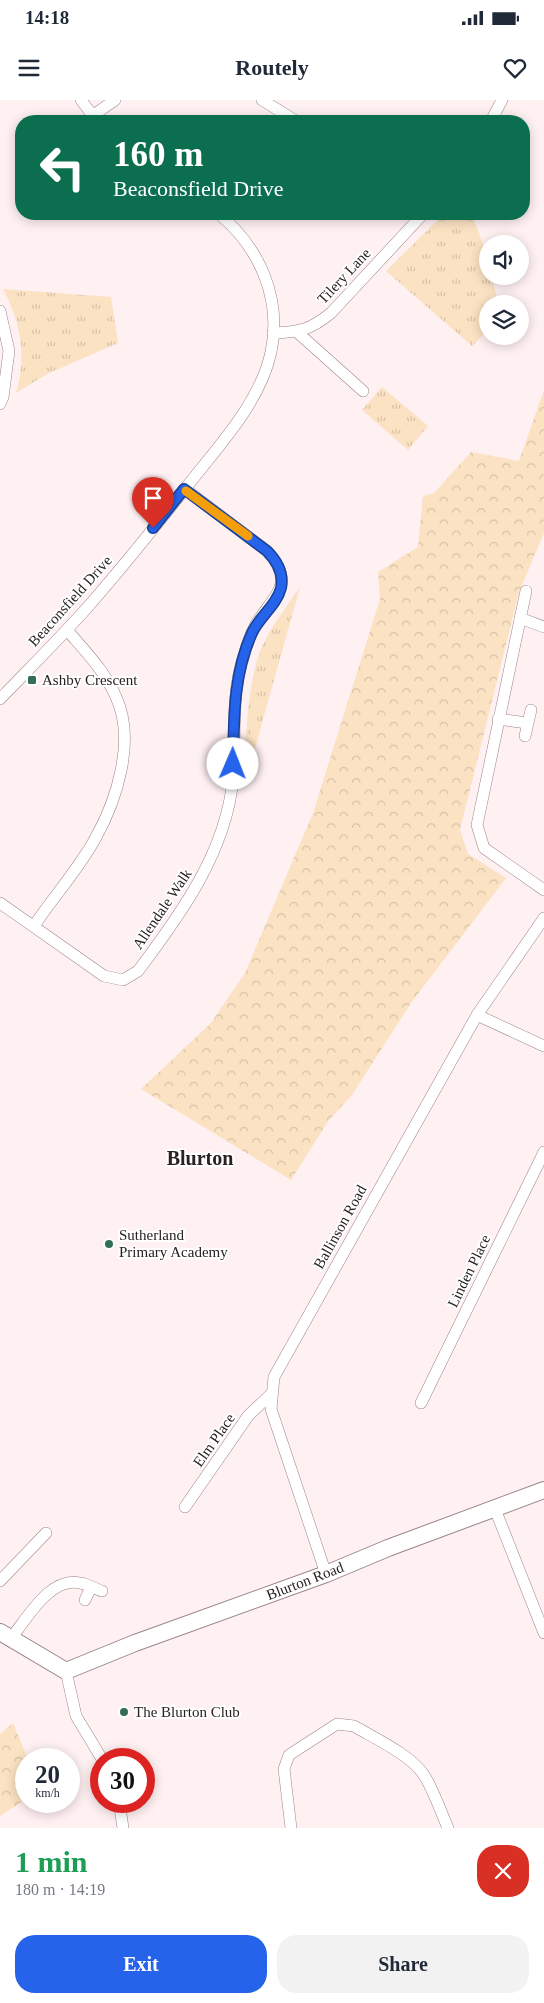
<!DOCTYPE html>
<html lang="en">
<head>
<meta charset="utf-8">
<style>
  :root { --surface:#fff; --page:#f2f2f3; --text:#1f2937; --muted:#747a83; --accent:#2563eb }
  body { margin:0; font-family:Georgia,serif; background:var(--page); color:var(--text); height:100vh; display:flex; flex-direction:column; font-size:19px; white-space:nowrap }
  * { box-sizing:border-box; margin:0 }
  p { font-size:16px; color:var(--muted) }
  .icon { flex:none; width:28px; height:28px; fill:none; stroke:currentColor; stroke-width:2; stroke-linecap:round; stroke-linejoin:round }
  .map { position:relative; height:1728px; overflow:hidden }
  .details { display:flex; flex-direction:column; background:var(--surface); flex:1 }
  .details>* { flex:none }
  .guide { position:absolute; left:15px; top:15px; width:515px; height:105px; border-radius:20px; box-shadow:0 2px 12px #0003; background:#0b6e4f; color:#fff; overflow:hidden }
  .fabs { position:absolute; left:479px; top:135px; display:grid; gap:10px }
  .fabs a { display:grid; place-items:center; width:50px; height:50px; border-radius:50%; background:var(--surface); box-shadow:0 2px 12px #0003; font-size:25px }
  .speed { position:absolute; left:15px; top:1648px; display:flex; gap:10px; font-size:25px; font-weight:700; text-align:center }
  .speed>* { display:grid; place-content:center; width:65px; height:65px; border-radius:50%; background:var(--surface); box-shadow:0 2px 12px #0003; line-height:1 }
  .speed small { font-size:12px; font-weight:400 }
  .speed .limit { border:8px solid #d22; background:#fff; color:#111 }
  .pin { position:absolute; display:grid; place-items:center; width:42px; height:42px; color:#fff; margin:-51px -21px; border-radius:50% 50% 50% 0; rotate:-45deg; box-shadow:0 0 5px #0007 }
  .pin .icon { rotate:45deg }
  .me { position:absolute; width:55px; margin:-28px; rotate:1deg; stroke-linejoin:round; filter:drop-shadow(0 0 4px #0008) }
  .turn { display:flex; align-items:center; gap:18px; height:105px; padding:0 15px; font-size:22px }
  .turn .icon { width:65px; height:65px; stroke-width:2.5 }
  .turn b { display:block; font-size:35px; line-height:42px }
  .round { display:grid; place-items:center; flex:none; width:52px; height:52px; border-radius:20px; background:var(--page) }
  .summary { display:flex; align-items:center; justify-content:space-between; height:85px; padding:0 15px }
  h1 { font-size:30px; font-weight:800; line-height:38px; color:#1e9e55 }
  .cta { display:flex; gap:10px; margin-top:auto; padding:10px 15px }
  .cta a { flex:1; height:58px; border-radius:20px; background:var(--accent); color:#fff; font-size:20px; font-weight:800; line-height:58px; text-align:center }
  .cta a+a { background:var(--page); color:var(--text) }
  .status { display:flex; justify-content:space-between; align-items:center; height:35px; padding:0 25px; background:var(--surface); direction:ltr }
  .status svg { height:14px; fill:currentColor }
  header { display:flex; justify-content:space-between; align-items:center; height:65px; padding:0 15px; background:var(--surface); font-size:22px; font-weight:800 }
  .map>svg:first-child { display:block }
  .grass { fill:url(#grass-tufts) }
  .park { fill:url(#park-crowns) }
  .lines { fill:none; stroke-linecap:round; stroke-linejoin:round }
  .street-casing { stroke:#9a8587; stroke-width:12 }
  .secondary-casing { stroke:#9a8587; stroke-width:18 }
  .street { stroke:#fff; stroke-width:11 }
  .secondary { stroke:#fff; stroke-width:16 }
  .route-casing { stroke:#184099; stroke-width:12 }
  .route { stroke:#2563eb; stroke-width:9 }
  .slow { stroke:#f59e0b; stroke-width:9 }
  .poi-dot { fill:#336e57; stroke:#fff; stroke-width:2 }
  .labels { text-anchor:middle; stroke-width:4; stroke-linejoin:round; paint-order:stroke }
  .street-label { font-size:15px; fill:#292122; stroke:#fff }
  .poi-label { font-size:15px; fill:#292122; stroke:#fff; text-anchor:start }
  .district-label { font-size:20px; font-weight:bold; fill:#292122; stroke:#fff }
</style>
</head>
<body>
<div class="status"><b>14:18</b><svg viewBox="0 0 49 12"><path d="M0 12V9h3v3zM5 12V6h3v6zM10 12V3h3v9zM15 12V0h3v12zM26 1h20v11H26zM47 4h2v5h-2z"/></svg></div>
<header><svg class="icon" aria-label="menu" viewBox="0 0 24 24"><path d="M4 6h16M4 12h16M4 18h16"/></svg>Routely<svg class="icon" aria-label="heart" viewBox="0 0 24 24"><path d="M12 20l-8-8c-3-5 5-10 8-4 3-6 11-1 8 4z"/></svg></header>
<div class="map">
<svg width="544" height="1728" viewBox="0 0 544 1728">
  <defs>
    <pattern id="grass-tufts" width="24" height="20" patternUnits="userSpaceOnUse" patternTransform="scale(1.25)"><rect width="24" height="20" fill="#fbe2c3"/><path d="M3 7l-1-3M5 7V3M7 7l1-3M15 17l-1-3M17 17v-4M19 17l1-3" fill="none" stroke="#d7c2a7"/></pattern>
    <pattern id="park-crowns" width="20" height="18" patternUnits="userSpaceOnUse" patternTransform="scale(1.25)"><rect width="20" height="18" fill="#fbe2c3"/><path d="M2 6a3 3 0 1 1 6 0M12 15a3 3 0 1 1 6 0" fill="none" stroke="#d7c2a7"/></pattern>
  </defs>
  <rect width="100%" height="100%" fill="#fff0f2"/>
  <g class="grass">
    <path d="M444 114H471C480 134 488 154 488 176H491L499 204H488L487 231 472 246 386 171Z"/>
    <path d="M3 189 111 197 118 243 47 274 16 293C27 256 21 223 3 189Z"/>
    <polygon points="382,287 428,326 408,350 362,310"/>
    <path d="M300 487 252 659 245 656C247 626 248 594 256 564 263 536 284 511 300 487Z"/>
  </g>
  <g class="park">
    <polygon points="544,290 544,433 519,492 460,730 468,754 506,778 411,903 352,995 329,1020 291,1080 141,989 211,923 245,873 313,713 380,499 378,472 418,447 423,396 434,393 471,352 519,361"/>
    <polygon points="13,1623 28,1659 26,1659 26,1699 0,1716 0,1634"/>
  </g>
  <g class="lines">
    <defs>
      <g id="street">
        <polyline points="81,0 96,20"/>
        <polyline points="262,0 296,21"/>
        <polyline points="92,16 115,0"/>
        <polyline points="491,21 502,0"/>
        <polyline points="0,211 9,251 3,297 0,304"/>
        <polyline points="297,232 363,291"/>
        <path d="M273 233C300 232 310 230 331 213L423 114"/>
        <polyline points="526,491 477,725 484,748 544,790"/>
        <polyline points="520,518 544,527"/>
        <path d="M0 599C29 569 58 540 86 509 123 467 158 423 192 380 222 342 261 300 271 252 282 199 260 148 219 114"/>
        <polyline points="498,619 527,623"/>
        <polyline points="525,636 531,610"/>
        <path d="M0 803 104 876 123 880 138 871C181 814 226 752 233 679 236 641 231 603 241 565 245 552 248 538 255 526 272 496 298 485 267 451L185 389"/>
        <path d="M34 826C53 797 78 770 95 739 117 700 136 640 116 597 105 571 85 551 67 530"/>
        <polyline points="477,915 544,946"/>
        <polyline points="421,1303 544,1052"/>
        <polyline points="185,1407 248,1316 271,1294"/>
        <polyline points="495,1409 544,1533"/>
        <polyline points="326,1474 271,1309 274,1277 477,915 544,818"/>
        <polyline points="0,1481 46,1433"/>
        <polyline points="85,1500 91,1487"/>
        <path d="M11 1538C27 1519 50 1476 80 1483 88 1484 95 1489 102 1491"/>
        <polyline points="66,1571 76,1616 102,1659"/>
        <polyline points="119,1701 123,1728"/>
        <path d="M291 1728 284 1669 289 1655 337 1624 354 1626C374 1638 411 1655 424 1675 434 1691 440 1710 448 1728"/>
      </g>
      <polyline id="secondary" points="0,1532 66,1571 135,1543 326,1474 388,1448 544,1390"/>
    </defs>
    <use href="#street" class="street-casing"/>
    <use href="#secondary" class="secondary-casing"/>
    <use href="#street" class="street"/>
    <use href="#secondary" class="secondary"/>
  </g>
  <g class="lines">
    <defs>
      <path id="route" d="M153 428 184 389 267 451C277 461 284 473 281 488 277 505 259 517 252 533 233 575 234 619 233 664"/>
    </defs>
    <use href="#route" class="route-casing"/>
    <use href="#route" class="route"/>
    <polyline class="slow" points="186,391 248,436"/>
  </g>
  <g class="poi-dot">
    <rect x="27" y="575" width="10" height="10" rx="2.5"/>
    <circle cx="109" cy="1144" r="5"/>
    <circle cx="124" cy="1612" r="5"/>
  </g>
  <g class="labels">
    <g class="street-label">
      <text transform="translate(344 176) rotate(-47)" y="5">Tilery Lane</text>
      <text transform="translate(70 501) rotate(-48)" y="5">Beaconsfield Drive</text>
      <text transform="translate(162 809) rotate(-56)" y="5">Allendale Walk</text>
      <text transform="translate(340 1127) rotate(-61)" y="5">Ballinson Road</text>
      <text transform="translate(469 1171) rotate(-64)" y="5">Linden Place</text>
      <text transform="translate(214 1340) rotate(-55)" y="5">Elm Place</text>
      <text transform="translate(305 1481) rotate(-21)" y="5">Blurton Road</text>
    </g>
    <g class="poi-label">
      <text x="42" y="585">Ashby Crescent</text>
      <text x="119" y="1140">Sutherland<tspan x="119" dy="17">Primary Academy</tspan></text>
      <text x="134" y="1617">The Blurton Club</text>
    </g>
    <g class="district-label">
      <text x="200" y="1065">Blurton</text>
    </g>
  </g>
</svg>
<div class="fabs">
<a><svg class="icon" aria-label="sound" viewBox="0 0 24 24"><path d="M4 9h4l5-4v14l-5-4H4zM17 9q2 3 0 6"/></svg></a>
<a><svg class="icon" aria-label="layers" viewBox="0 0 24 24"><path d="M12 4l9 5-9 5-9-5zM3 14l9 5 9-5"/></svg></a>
</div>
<div class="speed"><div>20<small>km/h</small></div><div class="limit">30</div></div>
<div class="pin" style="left:153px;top:428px;background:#d93025"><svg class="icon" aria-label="arrive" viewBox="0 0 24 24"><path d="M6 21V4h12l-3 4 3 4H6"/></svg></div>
<svg class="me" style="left:233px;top:664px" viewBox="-20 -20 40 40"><circle r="19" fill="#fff"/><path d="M0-13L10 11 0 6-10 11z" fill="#2563eb"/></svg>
<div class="guide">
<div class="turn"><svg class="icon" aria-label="left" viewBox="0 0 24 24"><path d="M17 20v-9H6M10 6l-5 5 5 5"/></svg><div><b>160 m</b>Beaconsfield Drive</div></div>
</div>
</div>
<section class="details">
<div class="summary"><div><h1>1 min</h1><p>180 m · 14:19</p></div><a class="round" style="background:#d93025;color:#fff"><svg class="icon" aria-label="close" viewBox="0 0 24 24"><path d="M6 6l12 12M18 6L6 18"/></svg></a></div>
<div class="cta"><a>Exit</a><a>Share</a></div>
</section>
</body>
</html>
